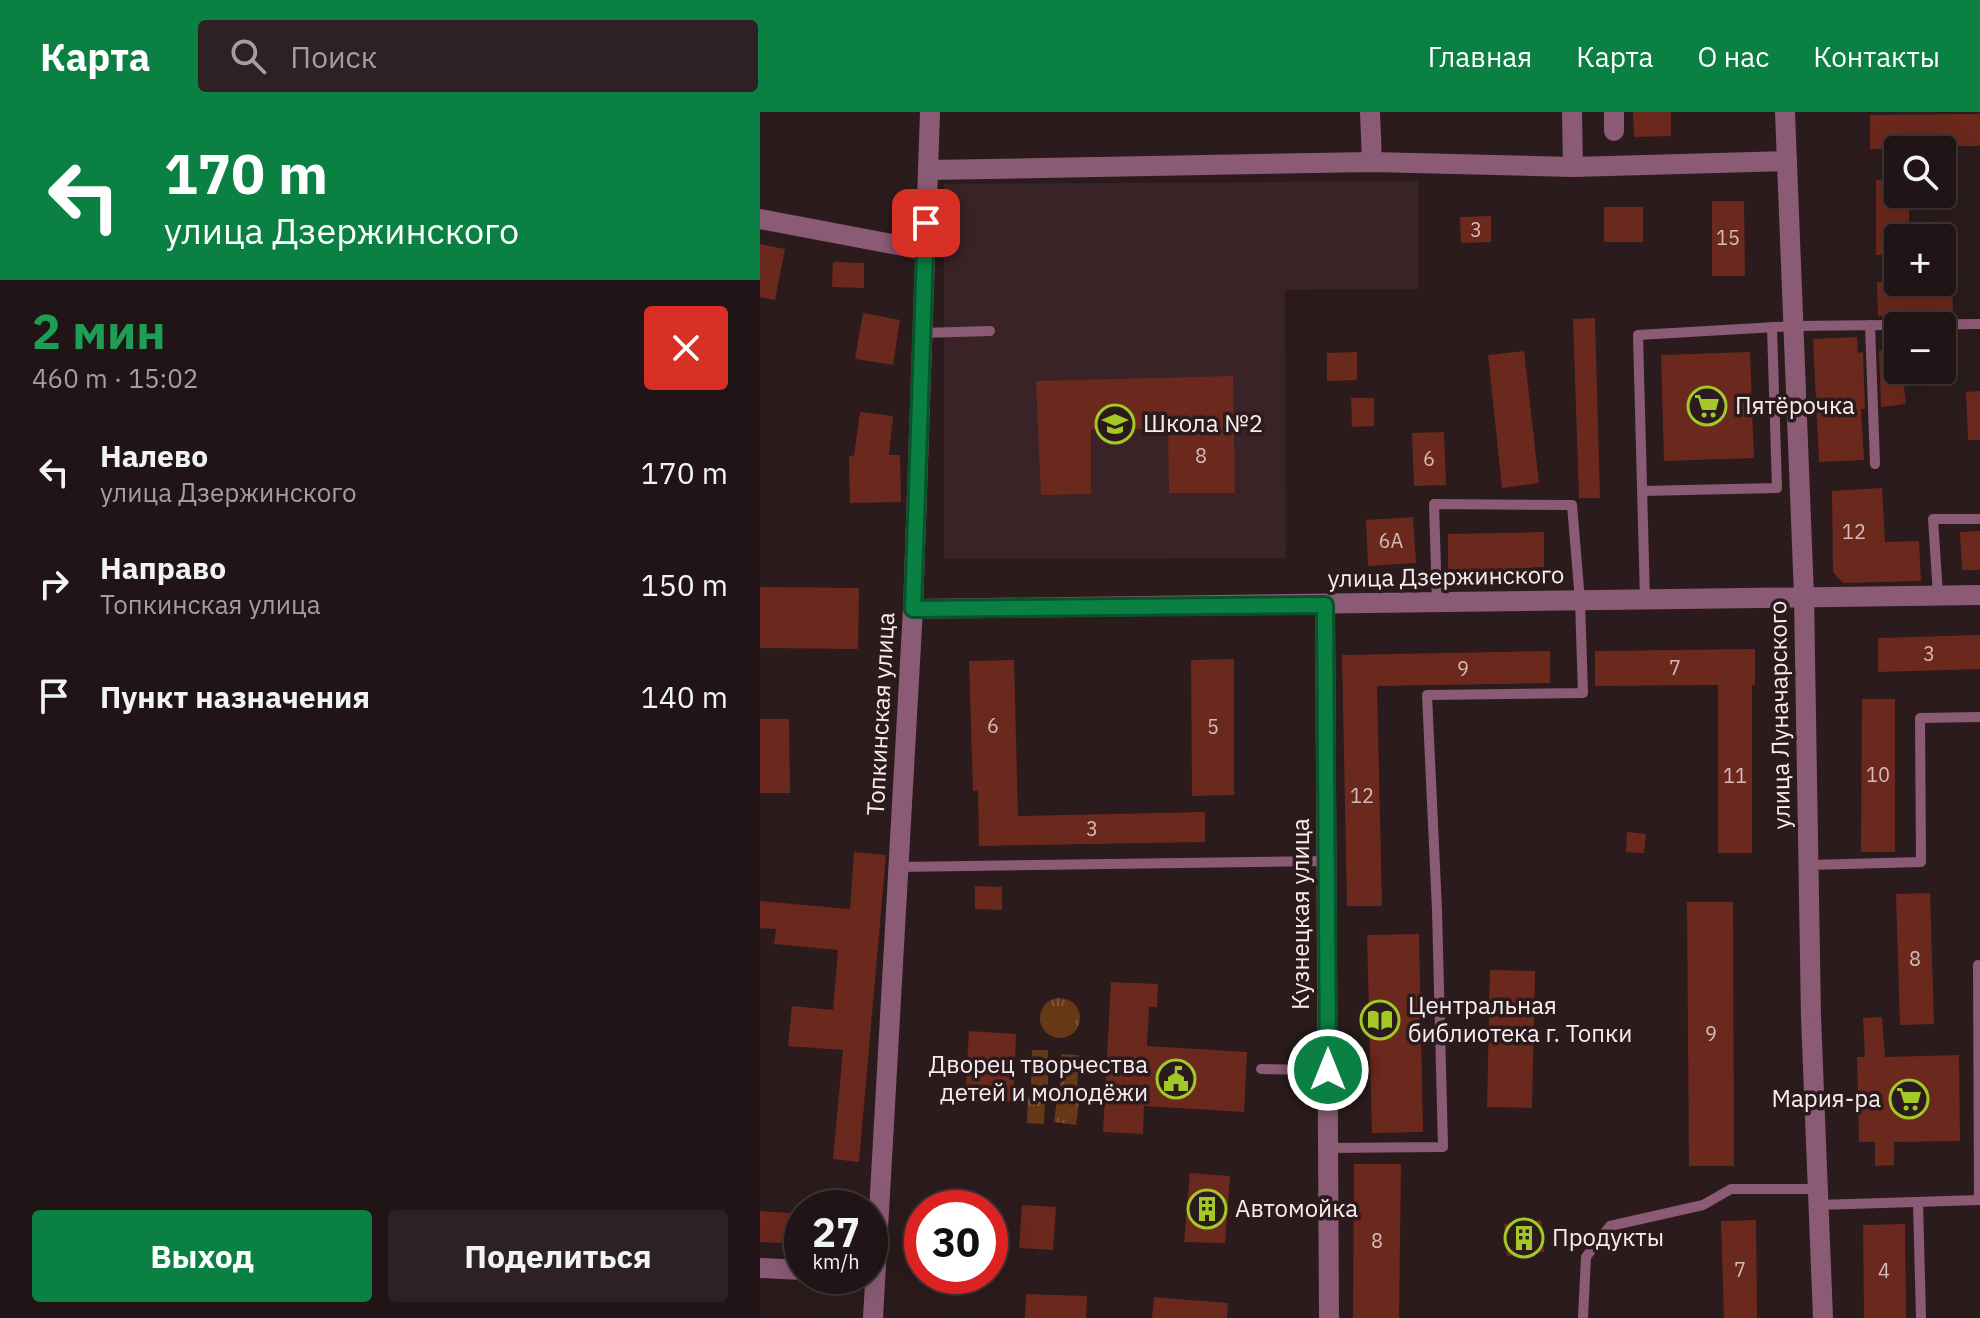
<!DOCTYPE html>
<html lang="ru">
<head>
<meta charset="utf-8">
<style>
  :root { --surface:#201416; --page:#2d2123; --text:#f1f3f6; --muted:#a29ea1; --line:#3d3335; --accent:#0b8043 }
  body { margin:0; font-family:"IBM Plex Sans",sans-serif; background:var(--page); color:var(--text); height:100vh; display:flex; flex-direction:column; font-size:30px; white-space:nowrap }
  * { box-sizing:border-box; margin:0 }
  p { font-size:26px; color:var(--muted) }
  .icon { flex:none; width:44px; height:44px; fill:none; stroke:currentColor; stroke-width:2; stroke-linecap:round; stroke-linejoin:round }
  .map { position:relative; flex:1; overflow:hidden }
  .drawer { display:flex; flex-direction:column; background:var(--surface); width:760px }
  .drawer>* { flex:none }
  .hud { background:#0b8043; color:#fff; overflow:hidden }
  .buttons { position:absolute; left:1124px; top:24px; display:grid; gap:16px }
  .buttons a { display:grid; place-items:center; width:72px; height:72px; border-radius:8px; background:var(--surface); box-shadow:0 8px 32px #0002,0 0 0 2px var(--line); font-size:40px }
  .speed { position:absolute; left:24px; top:1078px; display:flex; gap:16px; font-size:40px; font-weight:700; text-align:center }
  .speed>* { display:grid; place-content:center; width:104px; height:104px; border-radius:50%; background:var(--surface); box-shadow:0 8px 32px #0002,0 0 0 2px var(--line); line-height:1 }
  .speed small { font-size:20px; font-weight:400 }
  .speed .limit { border:12px solid #d22; background:#fff; color:#111 }
  .pin { position:absolute; display:grid; place-items:center; width:68px; height:68px; color:#fff; margin:-34px; border-radius:16px; box-shadow:0 4px 12px #0006 }
  .me { position:absolute; width:88px; margin:-44px; rotate:0deg; stroke-linejoin:round; filter:drop-shadow(0 0 6px #0008) }
  .turn { display:flex; align-items:center; gap:28px; height:168px; padding:0 32px; font-size:36px }
  .turn .icon { width:104px; height:104px; stroke-width:2.5 }
  .turn b { display:block; font-size:56px; line-height:68px }
  .round { display:grid; place-items:center; flex:none; width:84px; height:84px; border-radius:8px; background:var(--page) }
  .overview { display:flex; align-items:center; justify-content:space-between; height:136px; padding:0 32px }
  h1 { font-size:48px; font-weight:700; line-height:60px; color:#1e9e55 }
  .cta { display:flex; gap:16px; margin-top:auto; padding:16px 32px }
  .cta a { flex:1; height:92px; border-radius:8px; background:var(--accent); color:#fff; font-size:32px; font-weight:700; line-height:92px; text-align:center }
  .cta a+a { background:var(--page); color:var(--text) }
  ul { padding:0; list-style:none }
  li { display:flex; align-items:center; gap:24px; height:112px; padding:0 32px }
  li div { flex:1 }
  li b { display:block; font-size:30px }
  li em { font-style:normal }
  header { display:flex; align-items:center; gap:48px; box-sizing:border-box; height:112px; padding:0 40px; background:var(--accent); color:#fff }
  header strong { font-size:38px }
  nav { display:flex; gap:44px; margin-inline-start:auto; font-size:28px }
  .search { width:560px; height:72px; background:var(--page); display:flex; align-items:center; gap:20px; box-sizing:border-box; padding:0 28px; border-radius:8px; color:var(--muted); font-size:30px }
  main { display:flex; flex:1; min-height:0 }
  .map>svg:first-child { display:block }
  .built { fill:#3a2327 }
  .grass { fill:url(#grass-tufts) }
  .building { fill:#6b281c }
  .lines { fill:none; stroke-linecap:round; stroke-linejoin:round }
  .lane { stroke:#8b5b75; stroke-width:10 }
  .street { stroke:#8b5b75; stroke-width:20 }
  .route-casing { stroke:#07532c; stroke-width:20 }
  .route { stroke:#0b8043; stroke-width:14 }
  .labels { text-anchor:middle; stroke-width:7; stroke-linejoin:round; paint-order:stroke }
  .number-label { font-size:20px; fill:#d5bbb9 }
  .poi-label { font-size:24px; fill:#f8eced; stroke:#2b1b1d; text-anchor:start }
  .street-label { font-size:24px; fill:#f8eced; stroke:#2b1b1d }
</style>
</head>
<body>
<header>
<strong>Карта</strong>
<div class="search"><svg class="icon" aria-label="search" viewBox="0 0 24 24"><circle cx="10" cy="10" r="6"/><path d="M15 15l6 6"/></svg>Поиск</div>
<nav><a>Главная</a><a>Карта</a><a>О нас</a><a>Контакты</a></nav>
</header>
<main>
<section class="drawer">
<div class="hud">
<div class="turn"><svg class="icon" aria-label="left" viewBox="0 0 24 24"><path d="M17 20v-9H6M10 6l-5 5 5 5"/></svg><div><b>170 m</b>улица Дзержинского</div></div>
</div>
<div class="overview"><div><h1>2 мин</h1><p>460 m · 15:02</p></div><a class="round" style="background:#d93025;color:#fff"><svg class="icon" aria-label="close" viewBox="0 0 24 24"><path d="M6 6l12 12M18 6L6 18"/></svg></a></div>
<ul>
<li><svg class="icon" aria-label="left" viewBox="0 0 24 24"><path d="M17 20v-9H6M10 6l-5 5 5 5"/></svg><div><b>Налево</b><p>улица Дзержинского</p></div><em>170 m</em></li>
<li><svg class="icon" aria-label="right" viewBox="0 0 24 24"><path d="M7 20v-9h11M14 6l5 5-5 5"/></svg><div><b>Направо</b><p>Топкинская улица</p></div><em>150 m</em></li>
<li><svg class="icon" aria-label="arrive" viewBox="0 0 24 24"><path d="M6 21V4h12l-3 4 3 4H6"/></svg><div><b>Пункт назначения</b></div><em>140 m</em></li>
</ul>
<div class="cta"><a>Выход</a><a>Поделиться</a></div>
</section>
<div class="map">
<svg width="1220" height="1206" viewBox="0 0 1220 1206">
  <defs>
    <pattern id="grass-tufts" width="24" height="20" patternUnits="userSpaceOnUse" patternTransform="scale(2)"><rect width="24" height="20" fill="#663816"/><path d="M3 7l-1-3M5 7V3M7 7l1-3M15 17l-1-3M17 17v-4M19 17l1-3" fill="none" stroke="#7d5538"/></pattern>
  </defs>
  <rect width="100%" height="100%" fill="#2b1b1d"/>
  <polygon class="built" points="658,69 658,177 525,178 526,446 184,447 184,72"/>
  <g class="grass">
    <circle cx="300" cy="906" r="20"/>
    <polygon points="272,938 288,938 288,974 271,974"/>
    <polygon points="301,942 319,943 317,979 300,978"/>
    <polygon points="268,985 285,986 284,1012 267,1011"/>
    <polygon points="297,988 319,990 316,1013 294,1010"/>
  </g>
  <g class="building">
    <polygon points="873,0 911,0 911,24 874,25"/>
    <polygon points="1220,2 1220,34 1188,34 1188,37 1110,37 1110,3"/>
    <polygon points="1116,68 1138,68 1138,82 1149,82 1149,126 1138,126 1138,142 1116,143"/>
    <polygon points="952,89 984,89 985,164 952,164"/>
    <rect x="844" y="95" width="39" height="35"/>
    <polygon points="731,104 731,130 701,131 700,105"/>
    <polygon points="0,132 25,137 15,188 0,185"/>
    <polygon points="73,150 104,151 104,176 72,175"/>
    <polygon points="1138,169 1192,170 1193,201 1118,204 1117,170"/>
    <polygon points="103,201 140,208 133,253 95,247"/>
    <polygon points="835,206 840,386 819,386 813,207"/>
    <polygon points="1097,225 1098,241 1103,240 1105,297 1101,297 1104,348 1059,350 1053,227"/>
    <polygon points="1138,236 1138,258 1142,258 1146,292 1121,295 1119,239"/>
    <polygon points="764,239 779,371 742,376 728,243"/>
    <polygon points="597,240 597,268 567,269 567,241"/>
    <polygon points="990,240 994,346 904,349 901,243"/>
    <polygon points="473,264 475,381 409,381 408,317 331,317 331,382 281,383 276,269"/>
    <polygon points="1220,279 1220,328 1208,328 1206,280"/>
    <polygon points="591,286 614,286 614,314 592,315"/>
    <polygon points="100,300 133,304 129,343 140,343 141,390 90,391 89,344 94,344"/>
    <polygon points="684,320 686,373 654,374 652,321"/>
    <polygon points="1122,376 1125,430 1159,429 1161,469 1083,471 1073,460 1072,379"/>
    <polygon points="653,405 656,451 608,454 606,408"/>
    <polygon points="1220,419 1220,458 1202,458 1200,420"/>
    <polygon points="784,420 784,455 688,461 688,422"/>
    <polygon points="0,475 99,476 98,537 0,536"/>
    <polygon points="1220,523 1220,557 1118,560 1118,526"/>
    <polygon points="995,537 995,573 992,573 992,741 958,741 958,573 835,574 835,539"/>
    <polygon points="790,539 790,571 617,574 622,794 587,794 582,543"/>
    <polygon points="474,547 474,683 432,684 431,548"/>
    <polygon points="254,548 258,704 445,700 445,730 219,734 218,679 213,679 209,549"/>
    <polygon points="1102,587 1135,587 1135,740 1101,740"/>
    <polygon points="0,607 29,607 30,681 0,681"/>
    <polygon points="867,720 886,722 884,741 866,740"/>
    <polygon points="94,740 126,743 99,1050 73,1047 83,938 28,934 32,894 73,898 78,838 14,832 16,817 0,816 0,789 90,797"/>
    <polygon points="215,774 242,775 242,798 215,797"/>
    <polygon points="1170,781 1174,912 1140,913 1136,782"/>
    <polygon points="927,790 973,790 974,1054 929,1054"/>
    <polygon points="659,822 663,1020 612,1021 607,823"/>
    <polygon points="730,858 775,859 772,996 727,995"/>
    <polygon points="351,870 398,872 397,895 389,895 387,934 487,940 484,1000 384,994 383,1022 343,1020"/>
    <polygon points="1122,905 1125,945 1199,943 1200,1029 1134,1030 1134,1053 1115,1054 1115,1030 1099,1030 1097,945 1105,945 1103,906"/>
    <polygon points="209,919 256,922 253,990 205,988"/>
    <polygon points="594,1052 641,1052 639,1206 593,1206"/>
    <polygon points="430,1061 470,1064 465,1131 424,1130"/>
    <polygon points="262,1093 296,1095 293,1138 259,1136"/>
    <polygon points="0,1099 31,1101 30,1111 42,1112 42,1132 0,1130"/>
    <polygon points="781,1108 784,1140 747,1144 744,1112"/>
    <polygon points="996,1108 997,1206 964,1206 961,1109"/>
    <polygon points="1145,1112 1146,1206 1104,1206 1103,1113"/>
    <polygon points="266,1182 327,1184 326,1206 265,1206"/>
    <polygon points="394,1185 468,1191 467,1206 392,1206"/>
  </g>
  <g class="lines">
    <g class="lane">
      <polyline points="1110,213 1115,352"/>
      <polyline points="162,221 230,219"/>
      <polyline points="882,379 1017,376 1012,215"/>
      <polyline points="1178,483 1173,407 1220,407"/>
      <polyline points="885,488 878,223 1034,214 1220,212"/>
      <polyline points="1049,753 1161,750 1160,606 1220,605"/>
      <polyline points="138,755 566,749"/>
      <polyline points="1218,853 1219,1088"/>
      <polyline points="501,957 568,958"/>
      <polyline points="568,1036 683,1035 677,798 667,583 823,581 820,489 812,393 674,392 677,491"/>
      <polyline points="1158,1090 1161,1206"/>
      <polyline points="1058,1093 1220,1088"/>
      <polyline points="823,1206 826,1145 850,1114 943,1093 971,1077 1058,1077"/>
    </g>
    <g class="street">
      <polyline points="610,0 612,50"/>
      <polyline points="812,0 813,55"/>
      <polyline points="854,0 854,19"/>
      <polyline points="1025,0 1044,484 1051,905 1063,1206"/>
      <polyline points="168,58 612,50 813,55 1027,49"/>
      <polyline points="0,107 164,138"/>
      <polyline points="565,493 569,1206"/>
      <polyline points="153,497 1220,483"/>
      <polyline points="0,1156 42,1158"/>
      <polyline points="113,1206 153,497 170,0"/>
    </g>
  </g>
  <g class="lines">
    <defs>
      <polyline id="route" points="166,111 153,497 565,493 568,958"/>
    </defs>
    <use href="#route" class="route-casing"/>
    <use href="#route" class="route"/>
  </g>
  <defs>
    <symbol id="supermarket-ring" viewBox="-11 -11 22 22"><circle r="9.5" fill="#2b1b1d" stroke="#a4c825" stroke-width="1.5"/><path d="M-6-5.5h2.5l.6 2H6L4.5 2H-2.5L-4.4-4H-6ZM-1.5 3.2a1.3 1.3 0 1 0 .1 0ZM3 3.2a1.3 1.3 0 1 0 .1 0Z" fill="#a4c825"/></symbol>
    <symbol id="school-ring" viewBox="-11 -11 22 22"><circle r="9.5" fill="#2b1b1d" stroke="#a4c825" stroke-width="1.5"/><path d="M0-5L7-2L0 1L-7-2ZM-4 1L0 2.5L4 1V4Q0 6-4 4Z" fill="#a4c825"/></symbol>
    <symbol id="library-ring" viewBox="-11 -11 22 22"><circle r="9.5" fill="#2b1b1d" stroke="#a4c825" stroke-width="1.5"/><path d="M-6-4Q-3-5.5-.7-3.5V5Q-3 3-6 4ZM6-4Q3-5.5 .7-3.5V5Q3 3 6 4Z" fill="#a4c825"/></symbol>
    <symbol id="civic-ring" viewBox="-11 -11 22 22"><circle r="9.5" fill="#2b1b1d" stroke="#a4c825" stroke-width="1.5"/><path d="M-.6-6.5H3V-4.5H.6V-3L4-1V1h2V6H-6V1h2V-1L-.6-3ZM-1.2 2.5V6h2.4V2.5Z" fill="#a4c825"/></symbol>
    <symbol id="building-ring" viewBox="-11 -11 22 22"><circle r="9.5" fill="#2b1b1d" stroke="#a4c825" stroke-width="1.5"/><path d="M-4-6H4V6H1V3H-1V6H-4ZM-2.5-4.3h1.7v1.8h-1.7ZM.8-4.3h1.7v1.8H.8ZM-2.5-1h1.7V.8h-1.7ZM.8-1h1.7V.8H.8Z" fill="#a4c825"/></symbol>
  </defs>
  <g fill-rule="evenodd">
    <use href="#supermarket-ring" x="925" y="272" width="44" height="44"/>
    <use href="#school-ring" x="333" y="290" width="44" height="44"/>
    <use href="#library-ring" x="598" y="886" width="44" height="44"/>
    <use href="#civic-ring" x="394" y="945" width="44" height="44"/>
    <use href="#supermarket-ring" x="1127" y="965" width="44" height="44"/>
    <use href="#building-ring" x="425" y="1075" width="44" height="44"/>
    <use href="#building-ring" x="742" y="1104" width="44" height="44"/>
  </g>
  <g class="labels">
    <g class="number-label">
      <text x="716" y="125">3</text>
      <text x="968" y="133">15</text>
      <text x="441" y="351">8</text>
      <text x="669" y="354">6</text>
      <text x="1094" y="427">12</text>
      <text x="631" y="436">6А</text>
      <text x="1169" y="549">3</text>
      <text x="915" y="563">7</text>
      <text x="703" y="564">9</text>
      <text x="233" y="621">6</text>
      <text x="453" y="622">5</text>
      <text x="1118" y="670">10</text>
      <text x="975" y="671">11</text>
      <text x="602" y="691">12</text>
      <text x="332" y="724">3</text>
      <text x="1155" y="854">8</text>
      <text x="951" y="929">9</text>
      <text x="617" y="1136">8</text>
      <text x="980" y="1165">7</text>
      <text x="1124" y="1166">4</text>
    </g>
    <g class="poi-label">
      <text x="975" y="302">Пятёрочка</text>
      <text x="383" y="320">Школа №2</text>
      <text x="648" y="902">Центральная<tspan x="648" dy="28">библиотека г. Топки</tspan></text>
      <text x="388" y="961" text-anchor="end">Дворец творчества<tspan x="388" dy="28">детей и молодёжи</tspan></text>
      <text x="1121" y="995" text-anchor="end">Мария-ра</text>
      <text x="475" y="1105">Автомойка</text>
      <text x="792" y="1134">Продукты</text>
    </g>
    <g class="street-label">
      <text transform="translate(686 465) rotate(-1)" y="8">улица Дзержинского</text>
      <text transform="translate(121 602) rotate(-87)" y="8">Топкинская улица</text>
      <text transform="translate(1020 603) rotate(-91)" y="8">улица Луначарского</text>
      <text transform="translate(541 802) rotate(-90)" y="8">Кузнецкая улица</text>
    </g>
  </g>
</svg>
<div class="buttons">
<a><svg class="icon" aria-label="search" viewBox="0 0 24 24"><circle cx="10" cy="10" r="6"/><path d="M15 15l6 6"/></svg></a>
<a>+</a>
<a>−</a>
</div>
<div class="speed"><div>27<small>km/h</small></div><div class="limit">30</div></div>
<div class="pin" style="left:166px;top:111px;background:#d93025"><svg class="icon" aria-label="arrive" viewBox="0 0 24 24"><path d="M6 21V4h12l-3 4 3 4H6"/></svg></div>
<svg class="me" style="left:568px;top:958px" viewBox="-20 -20 40 40"><circle r="17" fill="#0b8043" stroke="#fff" stroke-width="3"/><path d="M0-11L8 9 0 5-8 9z" fill="#fff"/></svg>
</div>
</main>
</body>
</html>
